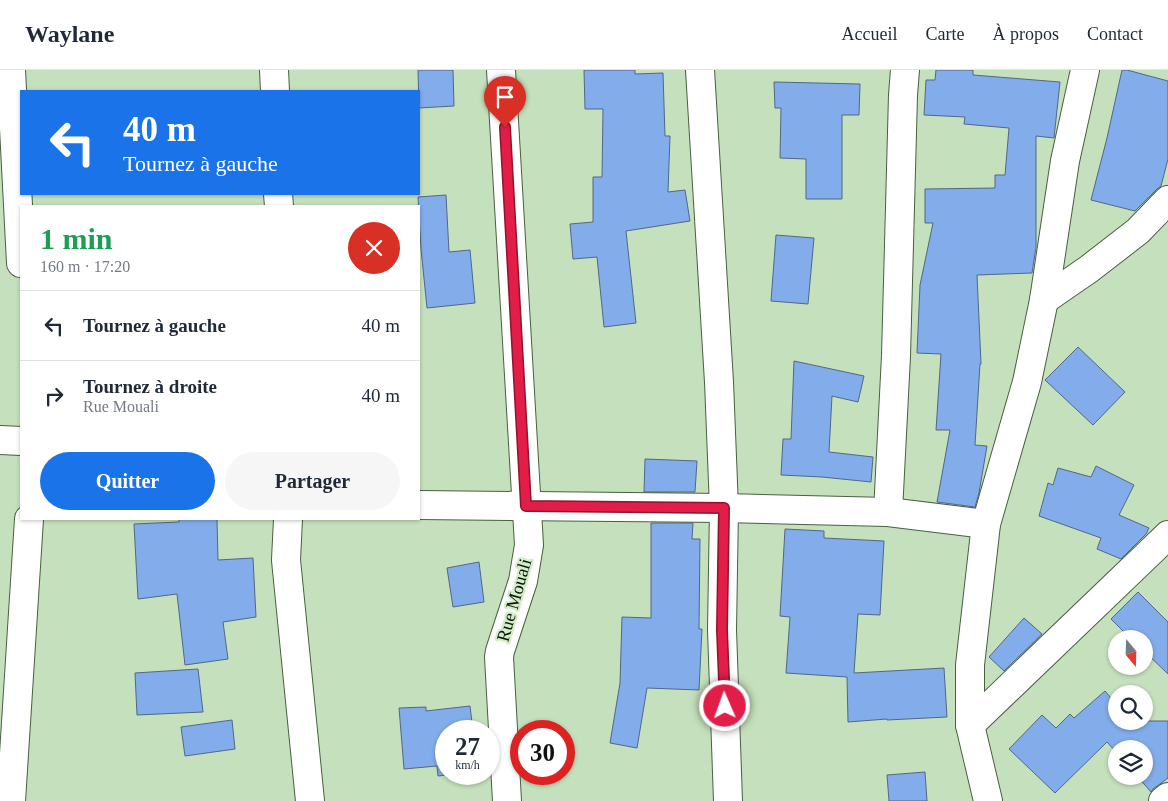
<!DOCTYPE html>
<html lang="fr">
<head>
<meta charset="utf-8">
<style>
  :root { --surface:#fff; --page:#f6f6f7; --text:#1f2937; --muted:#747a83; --line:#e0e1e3; --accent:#1a73e8 }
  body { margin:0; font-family:Georgia,serif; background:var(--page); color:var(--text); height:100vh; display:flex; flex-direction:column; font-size:19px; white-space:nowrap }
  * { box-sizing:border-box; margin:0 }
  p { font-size:16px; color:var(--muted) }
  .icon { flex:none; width:28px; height:28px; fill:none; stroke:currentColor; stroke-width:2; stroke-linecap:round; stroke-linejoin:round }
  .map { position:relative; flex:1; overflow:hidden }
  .sheet { position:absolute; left:20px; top:135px; width:400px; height:315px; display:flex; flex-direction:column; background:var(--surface); border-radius:0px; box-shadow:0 1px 4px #0004 }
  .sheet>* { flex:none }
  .banner { position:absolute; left:20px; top:20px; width:400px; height:105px; border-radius:0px; box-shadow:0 1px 4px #0004; background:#1a73e8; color:#fff; overflow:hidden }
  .needle { width:32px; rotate:161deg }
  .buttons { position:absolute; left:1108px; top:560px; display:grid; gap:10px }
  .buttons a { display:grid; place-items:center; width:45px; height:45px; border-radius:50%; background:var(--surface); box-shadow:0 1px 4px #0004; font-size:25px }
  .speed { position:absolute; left:435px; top:650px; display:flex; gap:10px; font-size:25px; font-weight:700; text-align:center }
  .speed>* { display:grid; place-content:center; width:65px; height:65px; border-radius:50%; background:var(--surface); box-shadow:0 1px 4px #0004; line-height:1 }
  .speed small { font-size:12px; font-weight:400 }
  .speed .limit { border:8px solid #d22; background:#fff; color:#111 }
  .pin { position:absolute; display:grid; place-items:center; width:42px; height:42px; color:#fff; margin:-51px -21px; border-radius:50% 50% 50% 0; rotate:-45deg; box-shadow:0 0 5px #0007 }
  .pin .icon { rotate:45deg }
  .me { position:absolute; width:55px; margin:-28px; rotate:358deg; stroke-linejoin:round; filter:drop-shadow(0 0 4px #0008) }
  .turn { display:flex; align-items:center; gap:18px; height:105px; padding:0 20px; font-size:22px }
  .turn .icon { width:65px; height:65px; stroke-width:2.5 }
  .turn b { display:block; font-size:35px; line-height:42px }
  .round { display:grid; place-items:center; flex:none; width:52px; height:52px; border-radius:26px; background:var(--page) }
  .head { display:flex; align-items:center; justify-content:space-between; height:85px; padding:0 20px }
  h1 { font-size:30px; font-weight:700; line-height:38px; color:#1e9e55 }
  .action { display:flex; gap:10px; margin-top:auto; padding:10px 20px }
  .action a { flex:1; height:58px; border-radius:30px; background:var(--accent); color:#fff; font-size:20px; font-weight:700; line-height:58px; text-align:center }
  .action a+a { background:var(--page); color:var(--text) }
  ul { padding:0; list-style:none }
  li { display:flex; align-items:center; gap:15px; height:70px; padding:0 20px; border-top:1px solid var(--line) }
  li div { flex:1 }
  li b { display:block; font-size:19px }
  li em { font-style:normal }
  header { display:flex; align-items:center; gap:30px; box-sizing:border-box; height:70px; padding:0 25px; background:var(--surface); border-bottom:1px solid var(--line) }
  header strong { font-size:24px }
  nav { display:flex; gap:28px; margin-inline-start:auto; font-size:18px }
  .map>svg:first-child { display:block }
  .building { fill:#82acea; stroke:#526787 }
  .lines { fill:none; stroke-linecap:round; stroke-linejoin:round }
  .minor-casing { stroke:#486041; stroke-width:30 }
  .minor { stroke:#fff; stroke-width:28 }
  .route-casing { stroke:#92132f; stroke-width:12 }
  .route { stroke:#e11d48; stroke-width:9 }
  .labels { text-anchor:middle; stroke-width:4.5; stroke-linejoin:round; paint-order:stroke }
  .street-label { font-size:18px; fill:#0c1509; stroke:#d2eec9 }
</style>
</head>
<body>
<header>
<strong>Waylane</strong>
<nav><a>Accueil</a><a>Carte</a><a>À propos</a><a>Contact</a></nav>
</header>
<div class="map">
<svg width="1168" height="731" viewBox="0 0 1168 731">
  <rect width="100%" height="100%" fill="#c5e0bc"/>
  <g class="building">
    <polygon points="418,0 453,0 454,36 419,38"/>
    <polygon points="584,0 635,0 635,4 663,3 665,66 670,66 668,122 685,120 690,151 626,161 636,253 604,257 597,187 573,189 570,154 593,152 593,107 602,107 603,39 585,39"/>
    <polygon points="936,0 973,0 973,5 1060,12 1054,68 1036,66 1036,177 1032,203 977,205 981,294 980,294 975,375 987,376 979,423 975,437 937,432 950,360 936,360 941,284 917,283 920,215 933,153 925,153 925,119 995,118 995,105 1005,105 1009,58 964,54 965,47 924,45 926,10 935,10"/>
    <polygon points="1122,0 1127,0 1168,11 1168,89 1161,116 1157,119 1135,141 1091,130 1107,68"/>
    <polygon points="774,12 860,14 859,45 842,45 842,129 806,129 806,89 780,88 781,38 775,38"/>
    <polygon points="446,125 449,182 470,180 475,233 427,238 421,179 418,127"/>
    <polygon points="776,165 814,168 808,234 771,231"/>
    <polygon points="1078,277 1125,322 1093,355 1045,310"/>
    <polygon points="794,291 864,306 858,332 832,326 829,382 873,387 871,412 822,407 781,405 783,369 791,369"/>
    <polygon points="645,389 697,391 695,422 644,422"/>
    <polygon points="1096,396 1134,415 1119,445 1149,458 1146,464 1121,489 1097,479 1101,468 1039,446 1048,413 1053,415 1058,398 1091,407"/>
    <polygon points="179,449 217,449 218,490 253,488 256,547 223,552 228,589 185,595 177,524 138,529 134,454 179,452"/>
    <polygon points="651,453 693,453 692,469 700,469 699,559 702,559 699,620 647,618 637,678 610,673 620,613 622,547 651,548"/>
    <polygon points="785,459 824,461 824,468 884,471 880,545 858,544 854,603 944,598 947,647 887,650 887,649 848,652 847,607 786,603 790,547 780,546"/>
    <polygon points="479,492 484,532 453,537 447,498"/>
    <polygon points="1138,522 1168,552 1168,604 1144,581 1144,569 1131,569 1111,549"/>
    <polygon points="1024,548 1042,564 1004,601 989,587"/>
    <polygon points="198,599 203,642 137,645 135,603"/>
    <polygon points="1105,621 1116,634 1116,651 1168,651 1168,708 1153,719 1151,722 1137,706 1144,706 1144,679 1116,679 1116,682 1107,672 1055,723 1009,679 1042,645 1056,658 1070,644 1074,648"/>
    <polygon points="470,636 473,661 446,661 446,704 457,704 438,706 437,696 404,699 399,638 426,637 426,641"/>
    <polygon points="232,650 235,679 185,686 181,657"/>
    <polygon points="925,702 927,731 889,731 887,705"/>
  </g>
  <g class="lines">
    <defs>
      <g id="minor">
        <polyline points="11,0 21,193"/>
        <polyline points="274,0 275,21"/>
        <polyline points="501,0 529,475 523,511 500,581 499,587 507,731"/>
        <polyline points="700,0 719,312 724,438 722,560 728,731"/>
        <polyline points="278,124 279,136"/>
        <polyline points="1044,230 1089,199 1138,161 1168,130"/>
        <polyline points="0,370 21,371"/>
        <polyline points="419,435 724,438 888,442 986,454"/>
        <polyline points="888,442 896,286 903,25 905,0"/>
        <polyline points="288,449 286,490 310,731"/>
        <polyline points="970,655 1168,465"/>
        <polyline points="11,731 29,449"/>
        <polyline points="988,731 970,655 970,595 986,454 1027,312 1044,230 1065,91 1085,0"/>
        <polyline points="1163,731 1168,727"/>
      </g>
    </defs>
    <use href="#minor" class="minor-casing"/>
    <use href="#minor" class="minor"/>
  </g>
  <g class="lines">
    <defs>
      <polyline id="route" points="505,57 526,436 724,438 722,560 725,636"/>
    </defs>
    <use href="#route" class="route-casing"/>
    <use href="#route" class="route"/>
  </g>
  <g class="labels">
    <g class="street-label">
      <text transform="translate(514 530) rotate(-74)" y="6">Rue Mouali</text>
    </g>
  </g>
</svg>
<div class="buttons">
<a><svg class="needle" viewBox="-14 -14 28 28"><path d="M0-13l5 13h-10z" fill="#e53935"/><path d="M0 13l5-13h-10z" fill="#747a83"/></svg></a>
<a><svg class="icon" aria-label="search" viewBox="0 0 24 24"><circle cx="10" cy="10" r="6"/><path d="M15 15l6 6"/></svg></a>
<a><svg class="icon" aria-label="layers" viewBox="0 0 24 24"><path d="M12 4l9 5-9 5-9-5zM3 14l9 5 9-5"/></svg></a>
</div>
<div class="speed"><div>27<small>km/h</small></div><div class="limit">30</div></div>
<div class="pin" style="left:505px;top:57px;background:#d93025"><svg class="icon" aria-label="arrive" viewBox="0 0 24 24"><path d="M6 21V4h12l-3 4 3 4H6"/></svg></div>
<svg class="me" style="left:725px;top:636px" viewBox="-20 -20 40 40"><circle r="17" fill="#e11d48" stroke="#fff" stroke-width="3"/><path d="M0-11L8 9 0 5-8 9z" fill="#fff"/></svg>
<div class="banner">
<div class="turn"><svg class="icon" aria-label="left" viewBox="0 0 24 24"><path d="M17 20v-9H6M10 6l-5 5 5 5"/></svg><div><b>40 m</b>Tournez à gauche</div></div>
</div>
<section class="sheet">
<div class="head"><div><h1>1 min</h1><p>160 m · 17:20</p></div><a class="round" style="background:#d93025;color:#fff"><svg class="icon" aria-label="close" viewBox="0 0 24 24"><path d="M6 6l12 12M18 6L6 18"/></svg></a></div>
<ul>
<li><svg class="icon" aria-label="left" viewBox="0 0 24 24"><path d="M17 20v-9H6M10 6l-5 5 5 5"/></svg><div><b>Tournez à gauche</b></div><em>40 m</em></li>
<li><svg class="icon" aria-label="right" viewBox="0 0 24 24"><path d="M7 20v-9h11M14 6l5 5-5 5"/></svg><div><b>Tournez à droite</b><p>Rue Mouali</p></div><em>40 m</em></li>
</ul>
<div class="action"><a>Quitter</a><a>Partager</a></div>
</section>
</div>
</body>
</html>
